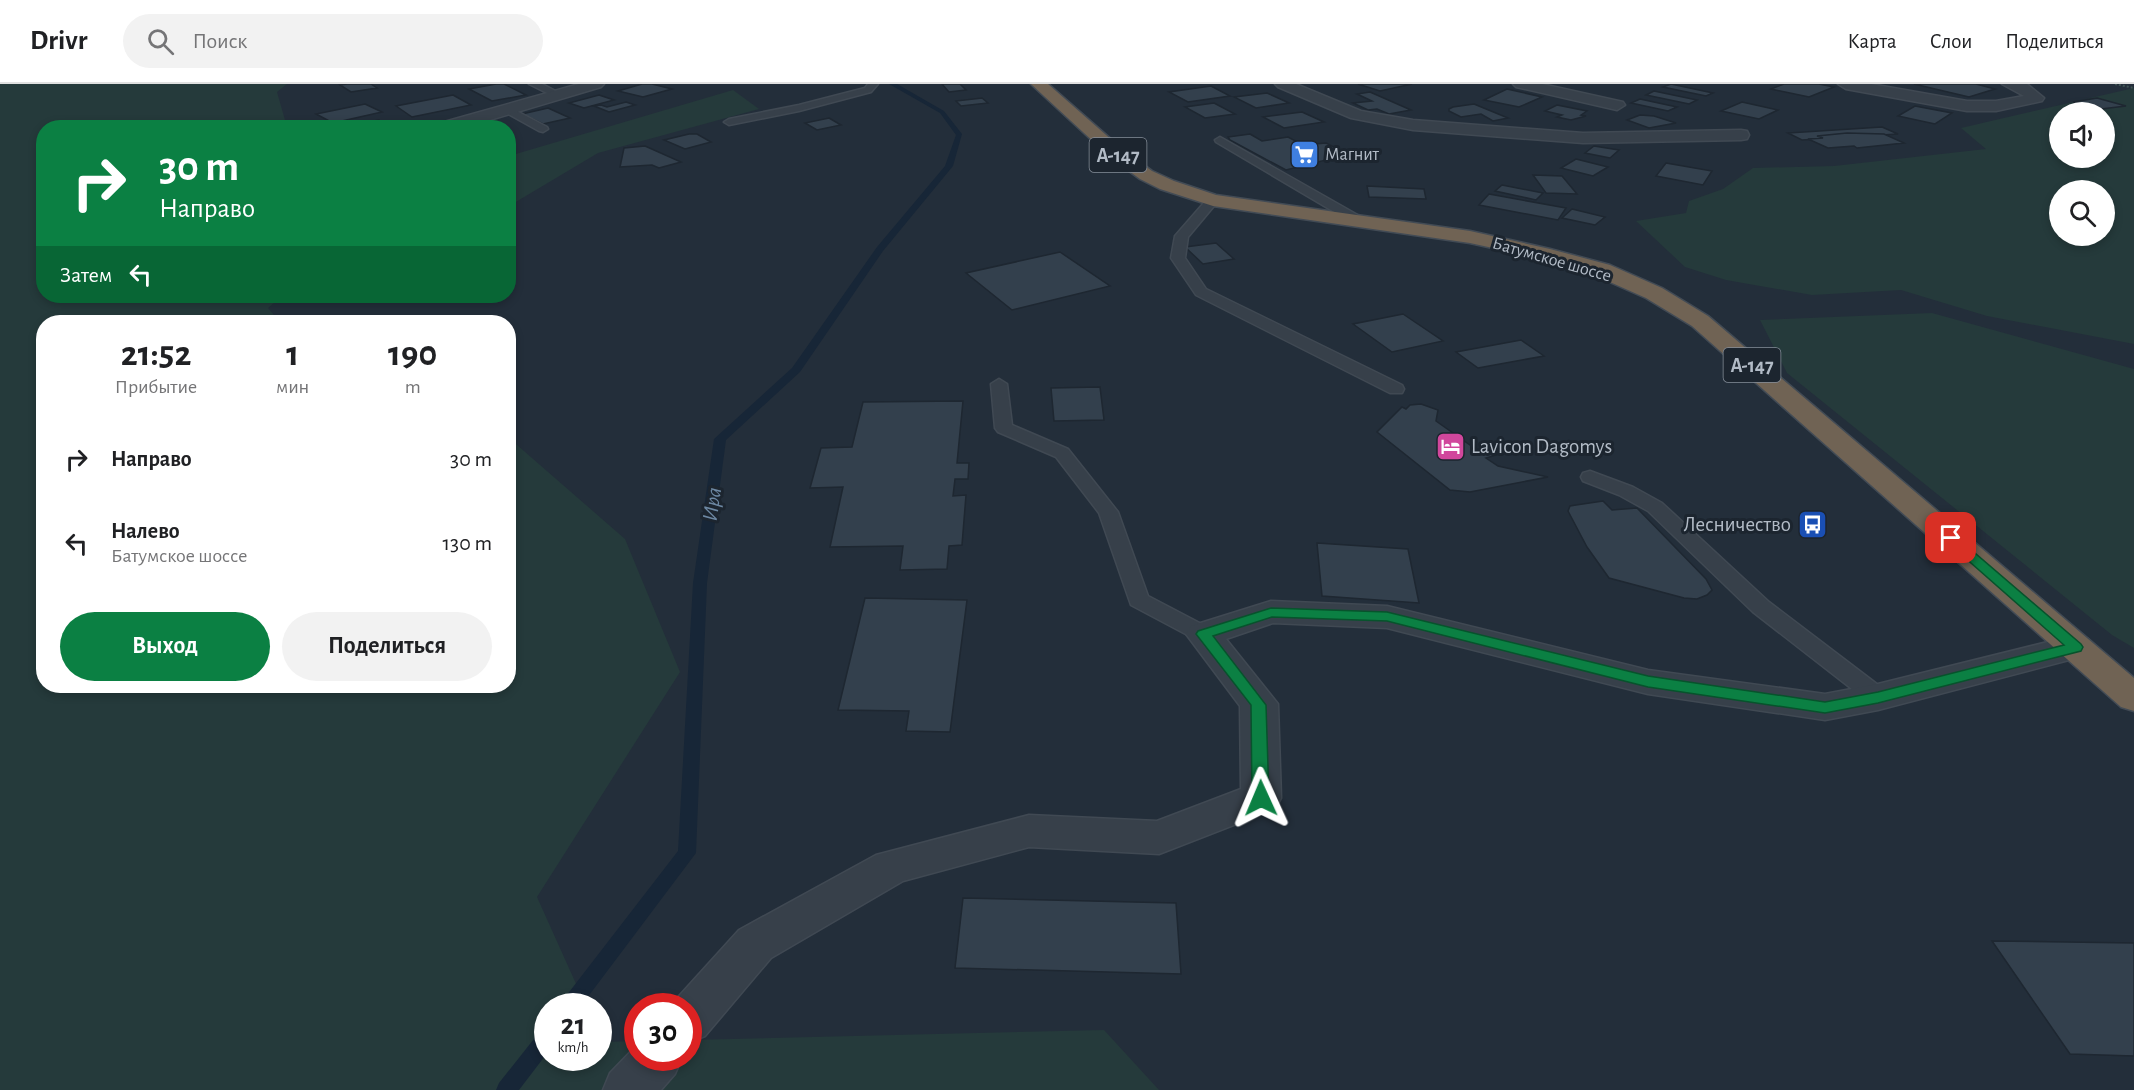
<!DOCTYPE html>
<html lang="ru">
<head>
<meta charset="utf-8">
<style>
  :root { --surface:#fff; --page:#f2f2f2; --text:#202124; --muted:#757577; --line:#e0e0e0; --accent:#0b8043 }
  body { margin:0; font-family:"Alegreya Sans",sans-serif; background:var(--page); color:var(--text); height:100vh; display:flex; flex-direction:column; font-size:22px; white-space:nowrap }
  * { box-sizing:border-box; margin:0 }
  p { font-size:20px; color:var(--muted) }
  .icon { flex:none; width:33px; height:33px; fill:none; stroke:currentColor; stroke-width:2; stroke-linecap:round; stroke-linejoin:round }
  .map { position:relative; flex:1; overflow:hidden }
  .drawer { position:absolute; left:36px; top:231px; width:480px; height:378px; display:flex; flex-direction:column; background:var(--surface); border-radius:24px; box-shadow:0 3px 9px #0003 }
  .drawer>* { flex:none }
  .guide { position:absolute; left:36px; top:36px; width:480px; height:183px; border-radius:24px; box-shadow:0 3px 9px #0003; background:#0b8043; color:#fff; overflow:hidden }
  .controls { position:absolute; left:2049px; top:18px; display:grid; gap:12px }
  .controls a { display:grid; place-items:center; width:66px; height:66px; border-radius:50%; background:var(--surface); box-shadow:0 3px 9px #0003; font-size:30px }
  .speed { position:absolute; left:534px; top:909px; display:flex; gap:12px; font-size:30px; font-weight:700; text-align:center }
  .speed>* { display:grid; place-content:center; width:78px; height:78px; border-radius:50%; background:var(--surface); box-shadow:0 3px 9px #0003; line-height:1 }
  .speed small { font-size:15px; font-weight:400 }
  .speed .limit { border:9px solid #d22; background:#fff; color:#111 }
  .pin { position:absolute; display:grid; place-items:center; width:51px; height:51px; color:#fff; margin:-26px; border-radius:12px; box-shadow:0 3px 9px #0006 }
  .me { position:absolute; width:66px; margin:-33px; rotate:359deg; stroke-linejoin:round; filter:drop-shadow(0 0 4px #0008) }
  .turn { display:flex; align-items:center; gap:21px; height:126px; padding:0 24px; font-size:27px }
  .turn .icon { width:78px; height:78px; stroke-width:2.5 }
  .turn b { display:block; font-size:42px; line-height:51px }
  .then { display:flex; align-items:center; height:57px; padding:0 24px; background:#0003; gap:12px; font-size:22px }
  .eta { display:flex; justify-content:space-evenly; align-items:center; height:102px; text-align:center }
  .eta b { font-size:36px; font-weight:700; line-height:42px }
  .cta { display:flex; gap:12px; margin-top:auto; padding:12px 24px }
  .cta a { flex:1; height:69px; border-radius:36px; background:var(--accent); color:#fff; font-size:24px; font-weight:700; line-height:69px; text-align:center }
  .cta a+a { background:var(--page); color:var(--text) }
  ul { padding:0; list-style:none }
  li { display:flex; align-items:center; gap:18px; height:84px; padding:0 24px }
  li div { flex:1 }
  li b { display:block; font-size:22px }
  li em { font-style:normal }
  header { display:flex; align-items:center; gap:36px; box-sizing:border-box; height:84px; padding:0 30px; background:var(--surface); border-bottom:2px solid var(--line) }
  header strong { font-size:28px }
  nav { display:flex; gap:33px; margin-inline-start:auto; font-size:21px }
  .search { width:420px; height:54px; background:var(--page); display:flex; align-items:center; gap:15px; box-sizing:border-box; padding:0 21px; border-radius:33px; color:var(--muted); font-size:22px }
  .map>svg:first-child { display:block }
  .green { fill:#253a3b; fill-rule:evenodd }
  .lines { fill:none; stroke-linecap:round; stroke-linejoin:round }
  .stream { fill:#172637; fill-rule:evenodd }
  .building { fill:#33404d; stroke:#1e2731; stroke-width:1.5 }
  .lane-casing { stroke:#404953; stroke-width:3 }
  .street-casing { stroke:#404953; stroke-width:3 }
  .highway-casing { stroke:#424b55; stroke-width:3 }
  .path { stroke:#3e5353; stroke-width:2; stroke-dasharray:2 2; stroke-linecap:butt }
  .lane { fill:#37404a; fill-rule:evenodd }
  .street { fill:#37404a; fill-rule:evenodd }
  .highway { fill:#706354; fill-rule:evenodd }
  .route { fill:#0b8043; stroke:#07532c; stroke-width:1.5 }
  .labels { text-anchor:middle; stroke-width:6; stroke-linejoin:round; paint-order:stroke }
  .far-poi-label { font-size:18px; fill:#b2bbc6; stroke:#1c252f; text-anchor:start }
  .far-street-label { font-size:18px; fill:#b2bbc6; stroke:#1c252f }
  .shield { fill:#1c252f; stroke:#858e99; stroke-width:1.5 }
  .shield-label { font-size:20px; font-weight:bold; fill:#b2bbc6 }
  .poi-label { font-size:21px; fill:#b2bbc6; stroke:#1c252f; text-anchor:start }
  .water-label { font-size:22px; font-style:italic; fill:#6d88a3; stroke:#1c252f }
</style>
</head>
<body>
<header>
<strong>Drivr</strong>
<div class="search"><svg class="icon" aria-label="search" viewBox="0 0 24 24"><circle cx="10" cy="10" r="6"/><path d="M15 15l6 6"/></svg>Поиск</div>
<nav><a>Карта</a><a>Слои</a><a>Поделиться</a></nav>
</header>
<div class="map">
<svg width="2134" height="1006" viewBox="0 0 2134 1006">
  <rect width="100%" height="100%" fill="#232e3a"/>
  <g class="green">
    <polygon points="0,0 287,0 277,8 287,43 44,44 44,212 282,212 268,224 280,238 44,238 44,602 508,602 509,354 625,455 680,588 537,813 586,922 548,922 548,974 598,974 599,950 603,958 637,957 638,974 688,974 689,956 1104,946 1159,1006 0,1006"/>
    <path d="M2134 4V260L1987 232 1901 206 1812 211 1726 196 1685 183 1636 137 1686 129 1689 117 1723 105 1753 84 1834 82 1986 65 1961 44ZM2060 28H2104V74H2060ZM2060 106H2104V152H2060Z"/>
    <polygon points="733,6 759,25 598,69 509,122 509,72"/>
    <polygon points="1932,229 2134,285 2134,564 2112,551 1787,289 1760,236"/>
  </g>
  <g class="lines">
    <g class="stream">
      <polygon points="889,0 897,0 944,27 962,50 953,82 883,167 800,288 726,356 707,499 696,769 581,922 560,922 563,916 678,767 693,499 714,355 792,284 877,163 945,82 956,51 940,29"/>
      <polygon points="548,943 548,968 519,1006 496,1006 499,999 541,946"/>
    </g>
  </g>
  <g class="building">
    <polygon points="347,0 371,0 377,4 351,8 340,1"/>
    <polygon points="496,0 504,0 526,11 492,17 469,5"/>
    <polygon points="642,0 652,0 672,5 643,13 618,7"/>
    <polygon points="942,0 960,0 966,6 949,8"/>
    <polygon points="1358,0 1412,0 1380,7"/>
    <polygon points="1671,0 1713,9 1706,12 1663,3"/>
    <polygon points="1784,0 1819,0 1834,3 1809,13 1771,5"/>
    <polygon points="1914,0 1976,0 1995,5 1969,13"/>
    <polygon points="1211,2 1230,12 1188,18 1169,8"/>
    <polygon points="1507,5 1542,13 1519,23 1484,16"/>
    <polygon points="1654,7 1697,16 1689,20 1646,11"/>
    <polygon points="1370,8 1411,26 1389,30 1377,25 1368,26 1353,19 1372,17 1357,10"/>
    <polygon points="1267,9 1289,19 1256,24 1234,13"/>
    <polygon points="453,11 471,21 412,33 396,22"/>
    <polygon points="599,11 614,16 584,24 569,19"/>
    <polygon points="982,14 988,19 961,22 956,17"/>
    <polygon points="2097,14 2126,22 2101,25 2073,18"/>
    <polygon points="1640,15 1677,23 1668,27 1631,19"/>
    <polygon points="626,18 635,21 609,28 594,22 601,21 607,23"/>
    <polygon points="1742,18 1778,26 1759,35 1721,27"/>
    <polygon points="1214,19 1235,30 1205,34 1185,23"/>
    <polygon points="365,20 382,28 333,39 316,30"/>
    <polygon points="1474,20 1508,34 1493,37 1481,30 1461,33 1449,27 1449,25 1453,23"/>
    <polygon points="1557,21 1587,27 1581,31 1586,32 1571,36 1557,33 1562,31 1545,27"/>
    <polygon points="1915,22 1952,29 1935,40 1898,32"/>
    <polygon points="548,24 570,34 543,40 522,30"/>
    <polygon points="1302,28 1324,38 1284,44 1263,33"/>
    <polygon points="1640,31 1654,32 1676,39 1649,44 1627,36"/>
    <polygon points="829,34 841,41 817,46 805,39"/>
    <polygon points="379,36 385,40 379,41 382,44 332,44"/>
    <polygon points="1882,43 1898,50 1802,56 1788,49"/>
    <polygon points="1847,49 1884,50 1904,59 1857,64 1854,62 1828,64 1808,55 1823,54 1817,52"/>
    <polygon points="689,50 697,50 711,58 685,65 664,56"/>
    <polygon points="1250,50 1262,57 1288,53 1303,61 1326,59 1342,67 1342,72 1286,86 1230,56 1228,53"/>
    <polygon points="645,62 681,78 659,84 652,81 620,83 624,64"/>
    <polygon points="1594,62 1619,66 1610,74 1585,69"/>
    <polygon points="1576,75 1608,83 1593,92 1561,84"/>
    <polygon points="1666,79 1712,87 1703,101 1656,92"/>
    <polygon points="1533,91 1562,92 1577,110 1546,109"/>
    <polygon points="1502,101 1543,109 1536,116 1495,107"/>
    <polygon points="1367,102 1424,105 1426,115 1369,113"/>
    <polygon points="1489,110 1566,124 1558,136 1479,121"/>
    <polygon points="1572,125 1605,133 1595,141 1562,134"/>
    <polygon points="1216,159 1234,175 1203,180 1185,163"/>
    <polygon points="1060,168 1110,202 1012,226 966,189"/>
    <polygon points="1403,230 1443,257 1392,268 1353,240"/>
    <polygon points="1521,256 1544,272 1478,284 1456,268"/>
    <polygon points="1100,303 1104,336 1054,337 1051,304"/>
    <polygon points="963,317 957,379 969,379 968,395 955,395 953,412 966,411 962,461 949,462 947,485 900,486 903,462 830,463 843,403 810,404 821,364 852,363 863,318"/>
    <polygon points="1421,320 1438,326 1436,337 1477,366 1493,362 1503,369 1486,374 1498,382 1548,393 1470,408 1450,406 1377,348 1402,323 1406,325 1410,321"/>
    <polygon points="1603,417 1612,426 1637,424 1706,495 1712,506 1707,511 1697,515 1684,514 1609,494 1587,463 1568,427 1570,422 1576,421"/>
    <polygon points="1317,459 1408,465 1419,519 1322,512"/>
    <polygon points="865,514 967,516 950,648 906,647 909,627 838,626"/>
    <polygon points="963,814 1176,819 1181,890 955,884"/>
    <polygon points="1992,857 2134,859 2134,972 2070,970"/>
  </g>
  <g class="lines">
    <defs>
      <g id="lane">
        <polygon points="529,0 542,0 563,11 555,13"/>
        <polygon points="868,0 878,0 871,8 799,27 729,41 724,38 729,35 799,21 865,4"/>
        <polygon points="509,23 547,43 548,45 543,48 539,47 505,28 504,26"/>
        <polygon points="1220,53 1361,133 1363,136 1361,139 1353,139 1216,58 1215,56"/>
        <polygon points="1213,112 1219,116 1188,153 1185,174 1206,205 1402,301 1404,305 1402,309 1390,309 1196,211 1171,174 1175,152 1209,113"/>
        <polygon points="999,295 1007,300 1012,341 1068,365 1118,428 1148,512 1211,545 1214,550 1211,555 1203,557 1195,555 1131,521 1099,429 1056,373 998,348 995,344 991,300"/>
        <polygon points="1590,387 1633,403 1662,419 1769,518 1886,607 1890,613 1886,619 1878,621 1870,619 1753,528 1648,427 1619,411 1583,397 1581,393 1583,389"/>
      </g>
      <g id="street">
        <polygon points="579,0 604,0 601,3 463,44 435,44 437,40"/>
        <polygon points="1275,0 1296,0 1361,27 1413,36 1583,49 1741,46 1747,47 1749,51 1747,55 1741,56 1583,59 1413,46 1351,34 1278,3"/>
        <polygon points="1513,0 1542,0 1623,18 1625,21 1617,26 1516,3"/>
        <polygon points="1838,0 1871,0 1967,17 1996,17 2024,12 2002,0 2027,0 2044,14 2042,17 1996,27 1967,27 1846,5"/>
        <polygon points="1271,517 1387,522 1648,586 1825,610 1878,600 2076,551 2088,555 2094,563 2088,571 1878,626 1825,636 1648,610 1387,544 1273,539 1226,555 1278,620 1281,714 1275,725 1159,770 1029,763 903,797 771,874 705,952 688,959 688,922 670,922 739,846 876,771 1029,731 1157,737 1241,705 1240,622 1186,550 1191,542"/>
        <polygon points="638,960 638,974 682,974 675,990 661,1006 603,1006 610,989"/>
      </g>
      <polygon id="highway" points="1031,0 1048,0 1122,65 1152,87 1174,97 1216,111 1470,147 1550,165 1610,181 1662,204 1708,232 2134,594 2134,627 2121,623 1692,242 1646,214 1594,191 1538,174 1470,159 1213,122 1160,105 1140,95 1110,73"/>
    </defs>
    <use href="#lane" class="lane-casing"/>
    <use href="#street" class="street-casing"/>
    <use href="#highway" class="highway-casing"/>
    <polyline class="path" points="2115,0 2134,4"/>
    <use href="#lane" class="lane"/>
    <use href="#street" class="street"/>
    <use href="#highway" class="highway"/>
  </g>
  <polygon class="route" points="1951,450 1955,452 2081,560 2083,563 2081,567 1878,619 1825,629 1648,603 1387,537 1272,533 1213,552 1266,621 1269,714 1267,719 1261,721 1255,719 1252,714 1251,621 1196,550 1198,547 1271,524 1387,528 1648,592 1825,618 1878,608 2064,561 1946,457 1944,454 1946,452"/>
  <defs>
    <symbol id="supermarket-square" viewBox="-11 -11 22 22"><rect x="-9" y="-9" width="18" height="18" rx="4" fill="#3f7fe0" stroke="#1c252f"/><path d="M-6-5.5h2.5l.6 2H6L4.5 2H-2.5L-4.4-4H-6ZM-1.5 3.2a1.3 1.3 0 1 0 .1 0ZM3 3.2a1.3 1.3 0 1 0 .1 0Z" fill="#fff"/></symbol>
    <symbol id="hotel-square" viewBox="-11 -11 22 22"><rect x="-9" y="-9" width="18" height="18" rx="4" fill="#d1479c" stroke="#1c252f"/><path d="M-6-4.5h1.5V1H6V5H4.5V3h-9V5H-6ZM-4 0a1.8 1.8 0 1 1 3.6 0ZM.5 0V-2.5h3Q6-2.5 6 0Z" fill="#fff"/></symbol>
    <symbol id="bus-square" viewBox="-11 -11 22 22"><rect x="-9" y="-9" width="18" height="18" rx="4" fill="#1a4fb4" stroke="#1c252f"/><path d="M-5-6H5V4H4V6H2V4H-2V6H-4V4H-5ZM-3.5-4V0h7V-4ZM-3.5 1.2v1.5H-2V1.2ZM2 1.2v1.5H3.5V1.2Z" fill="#fff"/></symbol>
  </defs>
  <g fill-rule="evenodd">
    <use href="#supermarket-square" x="1288" y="54" width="33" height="33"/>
    <use href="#hotel-square" x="1434" y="346" width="33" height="33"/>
    <use href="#bus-square" x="1796" y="424" width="33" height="33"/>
  </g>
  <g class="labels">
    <g class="far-poi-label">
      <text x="1325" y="76">Магнит</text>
    </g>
    <g class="far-street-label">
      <text transform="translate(1552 175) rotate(16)" y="6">Батумское шоссе</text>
    </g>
    <g class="shield">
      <rect x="1089.5" y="54" width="57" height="34" rx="4.5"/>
      <rect x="1723.5" y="264" width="57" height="34" rx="4.5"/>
    </g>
    <g class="shield-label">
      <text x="1118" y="78">А-147</text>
      <text x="1752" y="288">А-147</text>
    </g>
    <g class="poi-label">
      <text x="1471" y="369">Lavicon Dagomys</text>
      <text x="1791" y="447" text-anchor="end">Лесничество</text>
    </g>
    <g class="water-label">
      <text transform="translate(711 420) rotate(-82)" y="8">Ира</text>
    </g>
  </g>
</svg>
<div class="controls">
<a><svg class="icon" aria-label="sound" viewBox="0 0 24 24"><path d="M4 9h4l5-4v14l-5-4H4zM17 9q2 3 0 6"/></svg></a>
<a><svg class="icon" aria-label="search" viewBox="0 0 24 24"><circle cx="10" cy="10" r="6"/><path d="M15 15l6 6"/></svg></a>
</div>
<div class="speed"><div>21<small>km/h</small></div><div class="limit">30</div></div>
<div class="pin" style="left:1951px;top:454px;background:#d93025"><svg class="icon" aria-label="arrive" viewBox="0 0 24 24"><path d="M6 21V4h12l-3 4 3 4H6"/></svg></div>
<svg class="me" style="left:1261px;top:714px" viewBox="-20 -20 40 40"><path d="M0-17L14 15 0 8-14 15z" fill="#0b8043" stroke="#fff" stroke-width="4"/></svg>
<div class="guide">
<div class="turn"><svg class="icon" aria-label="right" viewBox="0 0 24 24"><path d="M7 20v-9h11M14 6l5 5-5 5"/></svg><div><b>30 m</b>Направо</div></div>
<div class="then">Затем<svg class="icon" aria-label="left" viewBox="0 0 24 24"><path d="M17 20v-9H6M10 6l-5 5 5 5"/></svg></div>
</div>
<section class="drawer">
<div class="eta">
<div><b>21:52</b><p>Прибытие</p></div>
<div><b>1</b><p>мин</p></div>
<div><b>190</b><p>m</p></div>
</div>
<ul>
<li><svg class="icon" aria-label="right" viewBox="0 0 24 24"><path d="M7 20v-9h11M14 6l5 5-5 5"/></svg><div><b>Направо</b></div><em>30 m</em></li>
<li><svg class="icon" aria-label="left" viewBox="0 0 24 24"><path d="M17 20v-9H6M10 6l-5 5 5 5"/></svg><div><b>Налево</b><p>Батумское шоссе</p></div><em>130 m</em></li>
</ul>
<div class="cta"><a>Выход</a><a>Поделиться</a></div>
</section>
</div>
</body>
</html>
